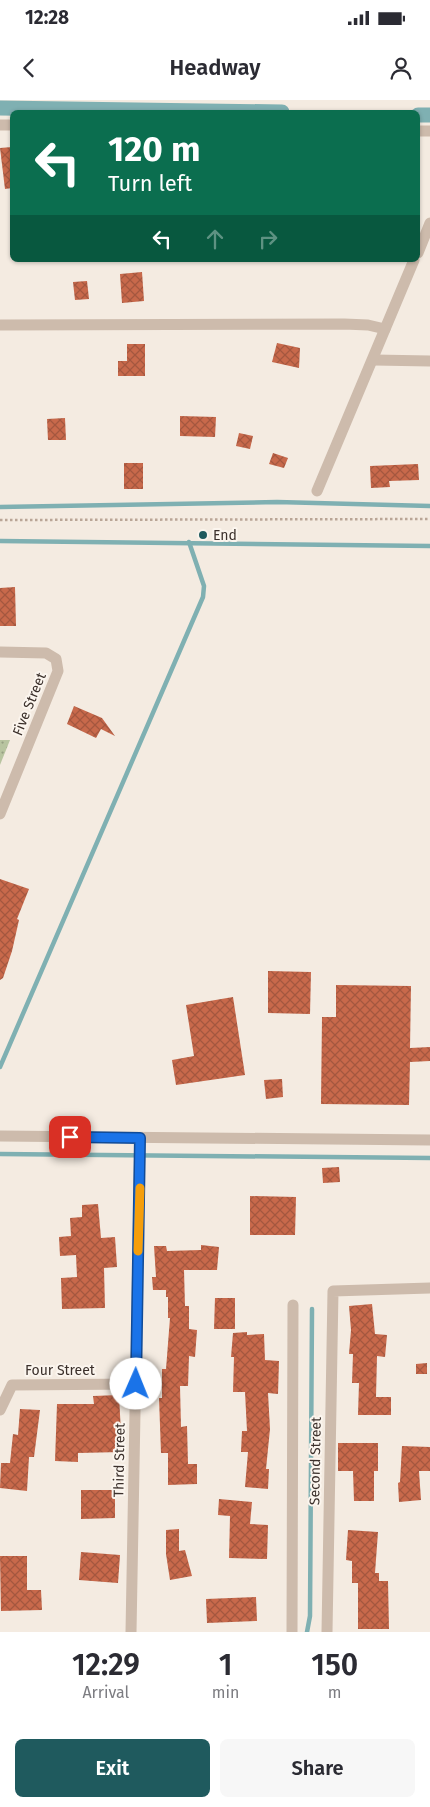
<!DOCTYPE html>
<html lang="en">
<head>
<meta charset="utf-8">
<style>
  :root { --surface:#fff; --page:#f7f7f7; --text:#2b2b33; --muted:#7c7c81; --accent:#1f5a5e }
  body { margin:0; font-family:"Fira Sans",sans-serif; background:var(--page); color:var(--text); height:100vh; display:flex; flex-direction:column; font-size:19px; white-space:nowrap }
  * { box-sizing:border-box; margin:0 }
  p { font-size:16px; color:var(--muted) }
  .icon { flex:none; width:28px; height:28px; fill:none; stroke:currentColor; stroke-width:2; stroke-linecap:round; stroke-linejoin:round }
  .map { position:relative; height:1532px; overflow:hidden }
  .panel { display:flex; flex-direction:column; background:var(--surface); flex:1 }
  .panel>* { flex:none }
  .guide { position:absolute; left:10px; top:10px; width:410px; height:152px; border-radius:8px; box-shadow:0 1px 4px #0004; background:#0b6e4f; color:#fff; overflow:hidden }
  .pin { position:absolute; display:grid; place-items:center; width:42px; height:42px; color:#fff; margin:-21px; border-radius:10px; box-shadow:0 2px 8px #0006 }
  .me { position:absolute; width:55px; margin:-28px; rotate:1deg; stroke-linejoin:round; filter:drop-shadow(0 0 4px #0008) }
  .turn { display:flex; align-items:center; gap:18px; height:105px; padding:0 15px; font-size:22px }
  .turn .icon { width:65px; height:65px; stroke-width:2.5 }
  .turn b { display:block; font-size:35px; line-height:42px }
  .lanes { display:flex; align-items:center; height:48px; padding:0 15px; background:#0003; justify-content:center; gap:25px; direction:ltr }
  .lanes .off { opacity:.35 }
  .eta { display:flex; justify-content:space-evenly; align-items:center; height:85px; text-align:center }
  .eta b { font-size:30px; font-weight:600; line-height:35px }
  .primary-button { display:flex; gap:10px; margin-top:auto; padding:10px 15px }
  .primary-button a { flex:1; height:58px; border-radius:8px; background:var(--accent); color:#fff; font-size:20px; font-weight:600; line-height:58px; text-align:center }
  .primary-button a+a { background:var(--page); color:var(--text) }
  .status { display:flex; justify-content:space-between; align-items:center; height:35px; padding:0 25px; background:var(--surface); direction:ltr }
  .status svg { height:14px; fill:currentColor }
  header { display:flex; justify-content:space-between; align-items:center; height:65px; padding:0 15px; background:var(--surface); font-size:22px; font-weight:600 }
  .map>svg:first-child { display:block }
  .park { fill:url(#park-dots) }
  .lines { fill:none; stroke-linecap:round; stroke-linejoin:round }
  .stream { stroke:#7fb0b2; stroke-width:4.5 }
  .canal { stroke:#7fb0b2; stroke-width:15 }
  .building { fill:url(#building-cross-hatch) }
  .path { stroke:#b9a596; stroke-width:2.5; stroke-dasharray:2.5 2.5; stroke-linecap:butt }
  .minor { stroke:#cdbbac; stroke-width:11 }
  .route-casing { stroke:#114b97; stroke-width:12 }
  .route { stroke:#1a73e8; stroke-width:9 }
  .slow { stroke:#f59e0b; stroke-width:9 }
  .poi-dot { fill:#1f5a5e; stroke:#fbf5ee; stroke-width:2 }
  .labels { text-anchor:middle; stroke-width:4; stroke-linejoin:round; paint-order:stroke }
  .poi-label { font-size:14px; fill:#3b302b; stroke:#fbf5ee; text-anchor:start }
  .street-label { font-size:14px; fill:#3b302b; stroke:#fbf5ee }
</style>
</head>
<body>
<div class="status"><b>12:28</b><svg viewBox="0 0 49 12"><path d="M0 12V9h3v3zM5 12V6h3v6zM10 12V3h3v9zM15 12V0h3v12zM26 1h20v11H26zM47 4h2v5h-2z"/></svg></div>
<header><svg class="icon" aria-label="back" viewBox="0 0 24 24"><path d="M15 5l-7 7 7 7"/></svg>Headway<svg class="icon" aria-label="person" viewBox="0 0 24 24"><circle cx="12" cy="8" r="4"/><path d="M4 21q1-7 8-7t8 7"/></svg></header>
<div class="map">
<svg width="430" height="1532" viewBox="0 0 430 1532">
  <defs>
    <pattern id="park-dots" width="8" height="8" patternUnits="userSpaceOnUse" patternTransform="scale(1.25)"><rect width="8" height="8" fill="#b8c4a0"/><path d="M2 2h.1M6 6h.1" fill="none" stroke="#97a083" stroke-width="1.8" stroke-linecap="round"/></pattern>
    <pattern id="building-cross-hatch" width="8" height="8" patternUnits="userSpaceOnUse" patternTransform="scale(1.25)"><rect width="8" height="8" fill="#c8694b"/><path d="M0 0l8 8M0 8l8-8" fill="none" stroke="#a4573f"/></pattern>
  </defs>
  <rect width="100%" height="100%" fill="#f4ebe1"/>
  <polygon class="park" points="0,640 10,640 0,665"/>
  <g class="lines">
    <g class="stream">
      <polyline points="0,407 277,402 430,406"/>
      <polyline points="0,441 430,446"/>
      <polyline points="0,967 203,497 204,486 189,442"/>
      <polyline points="0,1054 430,1058"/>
      <polyline points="307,1532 310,1516 312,1209"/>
    </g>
    <g class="canal">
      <polyline points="0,8 282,12"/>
      <polyline points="418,15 430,15"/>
    </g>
  </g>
  <g class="building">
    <polygon points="12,47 12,88 5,89 0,48"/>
    <polygon points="142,172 144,201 122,203 120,174"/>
    <polygon points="87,181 89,199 75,200 73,182"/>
    <polygon points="277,243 300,248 299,268 272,262"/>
    <polygon points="127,244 145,244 145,276 118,276 118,261 127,261"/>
    <polygon points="180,316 216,317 215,337 180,336"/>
    <polygon points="65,318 66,340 48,340 47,319"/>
    <polygon points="239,333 253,336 250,349 236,346"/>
    <polygon points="273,353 288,358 284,368 269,364"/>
    <rect x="124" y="363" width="19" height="26"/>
    <polygon points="418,364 419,380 389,381 390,387 371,388 370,366"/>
    <polygon points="15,487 16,526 0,526 0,488"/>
    <polygon points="74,606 102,618 115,636 101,629 96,638 67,624"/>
    <polygon points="0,779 29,789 17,819 19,820 12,851 3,878 0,880"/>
    <polygon points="268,871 311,872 310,914 268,913"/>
    <polygon points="336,885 411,886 410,948 430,947 430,961 410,962 409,1005 321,1004 322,917 336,917"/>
    <polygon points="233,897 245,975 176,985 172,960 194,956 186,905"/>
    <polygon points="282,979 283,997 266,999 264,980"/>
    <polygon points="339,1067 340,1082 323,1083 322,1068"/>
    <polygon points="250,1096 296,1097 295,1135 250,1135"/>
    <polygon points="98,1104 101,1138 115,1137 117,1167 104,1168 105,1208 62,1209 61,1178 77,1177 76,1155 60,1156 59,1137 71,1136 70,1118 82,1117 82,1105"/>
    <polygon points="201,1145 219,1147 217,1170 184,1170 185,1206 189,1206 189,1229 197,1230 195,1257 189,1256 188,1286 180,1286 181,1327 187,1326 188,1364 197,1364 197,1384 168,1385 168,1353 161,1353 159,1298 162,1298 162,1269 166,1269 170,1218 168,1218 168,1197 166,1197 166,1190 153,1190 152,1177 156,1177 154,1146 166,1146 167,1151 201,1150"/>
    <polygon points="215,1198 235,1198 235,1229 214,1229"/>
    <polygon points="372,1204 375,1234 387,1235 385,1257 377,1256 376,1297 391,1297 391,1315 358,1315 359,1283 352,1283 353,1254 349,1254 351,1230 349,1206"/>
    <polygon points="247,1232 247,1235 264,1234 265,1260 279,1261 278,1294 268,1293 270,1329 266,1369 269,1369 268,1389 245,1387 248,1352 241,1352 242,1331 247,1331 245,1292 233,1292 234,1257 231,1257 233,1233"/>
    <polygon points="427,1263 427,1274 416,1274 416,1264"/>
    <polygon points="119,1295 122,1352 78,1353 78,1362 55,1361 57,1304 94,1304 93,1296"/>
    <polygon points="20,1309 40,1310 34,1357 29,1357 27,1391 0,1388 1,1363 10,1363 13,1334 18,1335"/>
    <polygon points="338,1343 378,1343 378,1371 374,1371 374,1401 354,1401 353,1371 338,1371"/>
    <polygon points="402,1346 430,1347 430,1371 419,1371 421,1400 399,1402 398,1383 400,1382"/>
    <polygon points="81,1390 115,1390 115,1418 81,1419"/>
    <polygon points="219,1399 252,1402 250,1424 268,1425 267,1459 229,1458 230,1416 218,1415"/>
    <polygon points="179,1429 179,1451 185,1450 192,1476 170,1480 166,1454 166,1430"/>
    <polygon points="348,1430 378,1432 375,1473 379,1473 379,1481 388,1481 389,1529 358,1529 358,1483 352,1483 352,1461 346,1460"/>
    <polygon points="81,1452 120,1455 118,1483 79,1480"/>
    <polygon points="0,1456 27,1456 27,1490 41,1490 42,1510 1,1511"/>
    <polygon points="256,1497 257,1521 207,1523 206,1499"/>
  </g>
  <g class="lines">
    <polyline class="path" points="0,420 430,419"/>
    <g class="minor">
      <polyline points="0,25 12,25"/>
      <polyline points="418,31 430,31"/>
      <polyline points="418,153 430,123"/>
      <polyline points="0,225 344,224 368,225 385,229"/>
      <polyline points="374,260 430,261"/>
      <polyline points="317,391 414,160"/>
      <polyline points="0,552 46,553 56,559 58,571 0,714"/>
      <polyline points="0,1036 430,1040"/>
      <polyline points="0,1310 12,1285 136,1284"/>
      <polyline points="131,1532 140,1038"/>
      <polyline points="292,1532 293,1205"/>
      <polyline points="327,1532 333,1191 430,1188"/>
    </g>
  </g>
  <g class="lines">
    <defs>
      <polyline id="route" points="70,1037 140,1038 136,1284"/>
    </defs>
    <use href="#route" class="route-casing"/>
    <use href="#route" class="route"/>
    <polyline class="slow" points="138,1151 140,1088"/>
  </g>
  <circle class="poi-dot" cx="203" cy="435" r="5"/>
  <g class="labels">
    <g class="poi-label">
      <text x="213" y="440">End</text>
    </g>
    <g class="street-label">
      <text transform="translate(29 604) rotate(-68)" y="5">Five Street</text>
      <text x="60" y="1275">Four Street</text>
      <text transform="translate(119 1360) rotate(-89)" y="5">Third Street</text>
      <text transform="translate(315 1361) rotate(-89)" y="5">Second Street</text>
    </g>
  </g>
</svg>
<div class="pin" style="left:70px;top:1037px;background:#d93025"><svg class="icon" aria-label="arrive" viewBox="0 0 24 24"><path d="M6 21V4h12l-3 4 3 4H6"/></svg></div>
<svg class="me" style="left:136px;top:1284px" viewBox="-20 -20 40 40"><circle r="19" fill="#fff"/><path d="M0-13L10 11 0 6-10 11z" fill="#1a73e8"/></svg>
<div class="guide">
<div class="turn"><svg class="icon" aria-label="left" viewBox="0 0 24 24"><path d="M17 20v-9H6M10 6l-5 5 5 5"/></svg><div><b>120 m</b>Turn left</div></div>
<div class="lanes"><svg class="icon" aria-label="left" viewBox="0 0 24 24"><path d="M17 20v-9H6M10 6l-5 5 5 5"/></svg><svg class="icon off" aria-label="ahead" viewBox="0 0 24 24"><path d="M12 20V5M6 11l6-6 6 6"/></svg><svg class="icon off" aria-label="right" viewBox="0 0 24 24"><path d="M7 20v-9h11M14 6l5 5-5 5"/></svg></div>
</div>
</div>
<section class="panel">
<div class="eta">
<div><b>12:29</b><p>Arrival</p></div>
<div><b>1</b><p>min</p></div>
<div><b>150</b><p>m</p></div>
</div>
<div class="primary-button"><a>Exit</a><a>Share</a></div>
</section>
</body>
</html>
